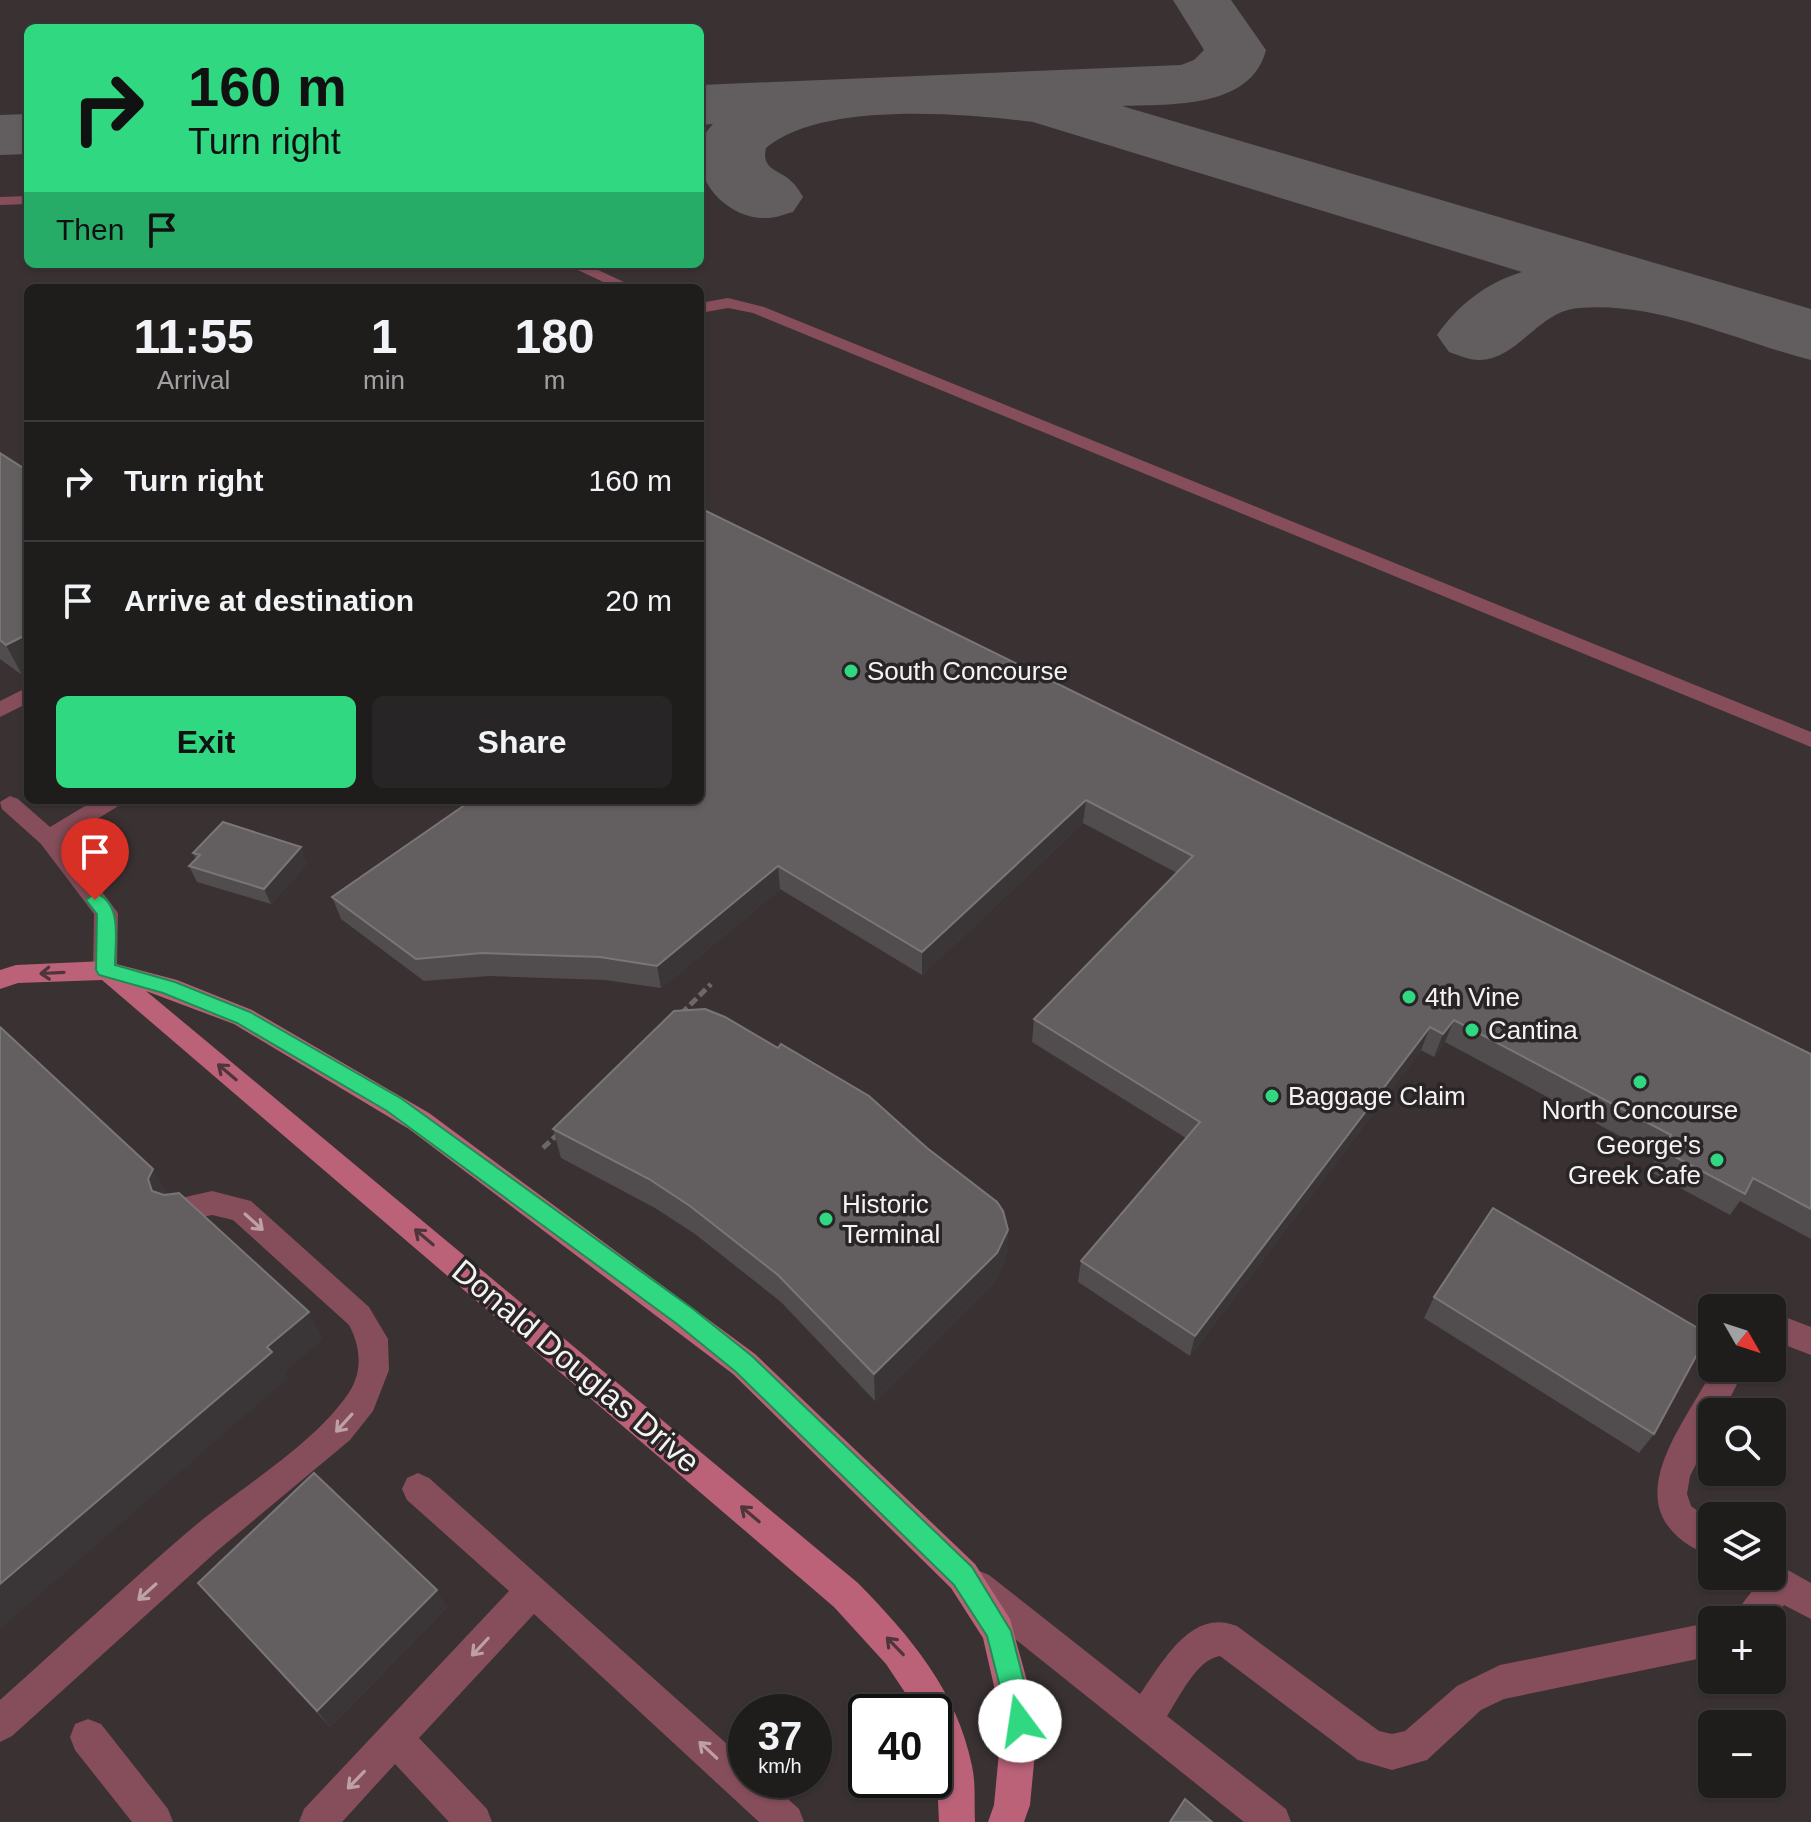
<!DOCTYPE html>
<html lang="en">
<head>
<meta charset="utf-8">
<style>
  :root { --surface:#1f1c1c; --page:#272525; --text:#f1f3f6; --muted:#a1a1a3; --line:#3c3a3b; --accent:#31d882 }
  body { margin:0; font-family:Arial,sans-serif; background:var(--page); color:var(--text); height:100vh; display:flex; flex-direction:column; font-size:30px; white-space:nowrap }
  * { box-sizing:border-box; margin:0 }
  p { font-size:26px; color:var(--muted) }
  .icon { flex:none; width:44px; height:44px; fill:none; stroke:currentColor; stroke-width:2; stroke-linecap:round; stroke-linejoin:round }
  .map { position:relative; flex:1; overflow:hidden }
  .drawer { position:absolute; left:24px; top:284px; width:680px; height:520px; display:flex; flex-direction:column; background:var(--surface); border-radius:12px; box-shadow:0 2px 6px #0004,0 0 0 2px var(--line) }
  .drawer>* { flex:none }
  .banner { position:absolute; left:24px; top:24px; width:680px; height:244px; border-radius:12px; box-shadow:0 2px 6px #0004,0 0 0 2px var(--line); background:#31d882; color:#111; overflow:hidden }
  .needle { width:52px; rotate:129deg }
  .tools { position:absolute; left:1698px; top:1294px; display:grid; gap:16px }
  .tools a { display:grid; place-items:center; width:88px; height:88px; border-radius:12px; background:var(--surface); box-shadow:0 2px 6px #0004,0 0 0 2px var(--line); font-size:40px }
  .speed { position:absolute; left:728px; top:1694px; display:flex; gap:16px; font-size:40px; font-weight:700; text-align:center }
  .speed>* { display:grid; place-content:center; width:104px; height:104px; border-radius:50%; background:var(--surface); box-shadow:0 2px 6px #0004,0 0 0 2px var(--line); line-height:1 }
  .speed small { font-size:20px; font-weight:400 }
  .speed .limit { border:4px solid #111; border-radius:12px; background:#fff; color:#111 }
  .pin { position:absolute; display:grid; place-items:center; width:68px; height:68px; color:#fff; margin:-82px -34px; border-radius:50% 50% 50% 0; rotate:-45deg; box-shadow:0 0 8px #0007 }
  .pin .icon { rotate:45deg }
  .me { position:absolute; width:88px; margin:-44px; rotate:346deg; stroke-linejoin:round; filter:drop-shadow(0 0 6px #0008) }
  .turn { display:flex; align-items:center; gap:28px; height:168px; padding:0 32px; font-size:36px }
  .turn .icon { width:104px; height:104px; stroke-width:2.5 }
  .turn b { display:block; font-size:56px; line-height:68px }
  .then { display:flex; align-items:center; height:76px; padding:0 32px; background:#0003; gap:16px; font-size:30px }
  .eta { display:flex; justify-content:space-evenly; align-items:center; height:136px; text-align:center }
  .eta b { font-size:48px; font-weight:700; line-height:56px }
  .primary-button { display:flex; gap:16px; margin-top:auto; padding:16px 32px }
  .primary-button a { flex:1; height:92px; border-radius:12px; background:var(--accent); color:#111; font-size:32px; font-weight:700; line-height:92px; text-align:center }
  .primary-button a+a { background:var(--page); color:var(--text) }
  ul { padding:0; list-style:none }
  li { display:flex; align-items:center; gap:24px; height:120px; padding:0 32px; border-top:2px solid var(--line) }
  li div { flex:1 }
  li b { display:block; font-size:30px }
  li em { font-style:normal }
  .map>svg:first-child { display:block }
  .built { fill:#3a3132; fill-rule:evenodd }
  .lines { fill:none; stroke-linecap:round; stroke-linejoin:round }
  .taxiway { fill:#625e60; fill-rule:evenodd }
  .path { stroke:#6c6869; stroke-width:5; stroke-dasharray:9 4; stroke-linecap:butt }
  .lane { fill:#864e5b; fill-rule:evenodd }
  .secondary { fill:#bb6279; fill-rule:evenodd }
  .wall { fill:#514d4e }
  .shaded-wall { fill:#3a3637 }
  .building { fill:#635f60; stroke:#7a7677; stroke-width:2 }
  .oneway { stroke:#4e343b }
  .oneway2 { stroke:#bea0a7 }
  .route { fill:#31d882; stroke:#208c54; stroke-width:2 }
  .poi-dot { fill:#31d882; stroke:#292526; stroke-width:3 }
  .labels { text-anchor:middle; stroke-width:7; stroke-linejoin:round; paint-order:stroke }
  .poi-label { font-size:26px; fill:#f5f2f3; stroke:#292526; text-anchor:start }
  .near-street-label { font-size:32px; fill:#f5f2f3; stroke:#292526 }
</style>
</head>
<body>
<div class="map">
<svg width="1811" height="1822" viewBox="0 0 1811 1822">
  <rect width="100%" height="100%" fill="#292526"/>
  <path class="built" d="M0 0H1811V1822H0ZM28 28H700V264H28ZM28 288H700V800H28ZM1712 1308H1772V1368H1712ZM1712 1412H1772V1472H1712ZM1712 1516H1772V1576H1712ZM1712 1620H1772V1680H1712ZM746 1712H814V1780H746ZM866 1712H934V1780H866ZM1712 1724H1772V1784H1712Z"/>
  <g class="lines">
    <g class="taxiway">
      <path d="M1173 0H1231L1266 50C1251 109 1171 104 1122 106L1811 309V360C1736 341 1658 301 1579 308 1538 311 1519 359 1479 360 1469 360 1458 355 1449 352L1437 335C1458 305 1486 283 1522 272L1033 122C964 113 821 101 766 148 761 170 778 169 791 181 796 185 800 192 803 197L793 212C785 214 776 218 768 218 721 221 676 162 713 124L700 125V85L1181 65 1194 60 1204 50Z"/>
      <polygon points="28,114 28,154 0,155 0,115"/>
    </g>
    <g class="path">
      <polyline points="681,1014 711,984"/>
      <polyline points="543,1148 560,1132"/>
    </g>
    <g class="lane">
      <polygon points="28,196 28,204 0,205 0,197"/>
      <polygon points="565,264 585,264 637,288 616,288"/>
      <polygon points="728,298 764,307 1811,732 1811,747 753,313 728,308 700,313 700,303"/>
      <polygon points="28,687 28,703 0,717 0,701"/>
      <polygon points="10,796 18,799 50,827 95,800 123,800 120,805 63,840 118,913 117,970 114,977 105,979 96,977 93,970 94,914 41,844 2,809 0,802"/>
      <path d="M212 1191 251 1201 369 1307 388 1339 389 1370 373 1411 350 1440 217 1551 12 1736 0 1742V1700C64 1643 126 1585 191 1529 240 1488 312 1446 348 1394 363 1372 361 1347 349 1325L233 1220 212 1215 182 1221 172 1218 168 1209 172 1200Z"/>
      <polygon points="1772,1317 1785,1317 1811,1327 1811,1355 1785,1345 1772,1345"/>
      <path d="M1714 1368H1745L1723 1412H1712V1433L1690 1476 1687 1494 1691 1506 1712 1521V1557C1608 1514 1678 1434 1714 1368Z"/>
      <polygon points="418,1473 429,1478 746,1761 746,1780 767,1780 799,1809 804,1822 759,1822 534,1614 419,1738 487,1809 492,1822 449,1822 395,1764 342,1822 299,1822 304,1809 509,1591 407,1500 402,1489 407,1478"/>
      <polygon points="1772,1561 1811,1583 1811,1619 1784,1605 1772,1620 1734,1620 1739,1608 1756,1586 1752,1576 1772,1576"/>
      <path d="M977 1570 989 1575 1140 1694C1162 1663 1191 1607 1237 1626L1379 1731 1392 1734 1405 1731 1457 1686 1500 1665 1712 1622V1656L1504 1699 1481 1710 1427 1760 1392 1770 1358 1760 1220 1656C1197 1659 1179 1698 1167 1716L1286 1809 1291 1822H1244L965 1599 960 1587 965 1575Z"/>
      <polygon points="88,1719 101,1724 168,1809 173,1822 132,1822 75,1750 70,1737 75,1724"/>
    </g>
    <path class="secondary" d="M105 961 177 980 252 1010 429 1113 755 1354 975 1564 1010 1619 1038 1721 1030 1805 1024 1822H988L994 1805 1002 1721 983 1638 951 1588 733 1374 409 1129 234 1024 146 991 858 1583C910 1636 957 1691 972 1766 976 1784 974 1803 975 1822H939L934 1712H918L886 1664 834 1607 102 980 18 983 0 989V970L16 965Z"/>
  </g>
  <g class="wall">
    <polygon points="0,453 22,675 0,659"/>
    <polygon points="700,508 1811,1054 1811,1239 1740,1201 1730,1215 1649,1171 1657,1156 1445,1042 1434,1057 1421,1050 1190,1356 1078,1282 1081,1261 1186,1138 1032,1042 1034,1019 1177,873 1083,823 922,975 780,889 661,988 605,980 489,976 424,981 341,919 332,897 700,800"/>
    <polygon points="193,853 307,863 271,904 197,882 189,866 196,859"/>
    <polygon points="553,1129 1008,1230 1006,1258 995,1281 875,1401 781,1302 695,1234 655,1208 561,1158"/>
    <polygon points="1434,1297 1654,1434 1639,1453 1424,1318"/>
    <polygon points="198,1583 447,1607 330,1727"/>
  </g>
  <g class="shaded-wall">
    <polygon points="28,634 28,672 22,675 6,645"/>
    <polygon points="1086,800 1083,823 922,975 922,952"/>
    <polygon points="301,847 307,863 271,904 264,889"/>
    <polygon points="778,866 780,889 661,988 657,966"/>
    <polygon points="1454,1020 1445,1042 1434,1057 1443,1034"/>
    <polygon points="1430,1027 1421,1050 1190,1356 1195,1336"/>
    <polygon points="153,1169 171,1198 152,1191 148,1179"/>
    <polygon points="1008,1230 1006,1258 995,1281 875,1401 874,1374"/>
    <polygon points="309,1312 323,1339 285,1373 288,1378 0,1629 0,1584 267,1347"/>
    <polygon points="437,1590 447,1607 330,1727 317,1711"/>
  </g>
  <g class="building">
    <polygon points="0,453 28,471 28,634 6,645 0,640"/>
    <polygon points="700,508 1811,1054 1811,1209 1753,1178 1745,1194 1662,1150 1671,1135 1454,1020 1443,1034 1430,1027 1195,1336 1081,1261 1200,1122 1034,1019 1193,856 1086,800 922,952 778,866 657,966 600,957 482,953 416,959 332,897 472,800 700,800"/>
    <polygon points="223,822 301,847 264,889 189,866 200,855 193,853"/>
    <polygon points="705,1009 725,1017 778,1048 781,1044 869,1096 927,1148 997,1202 1003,1211 1008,1230 997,1253 874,1374 778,1275 690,1206 649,1179 553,1129 674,1011"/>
    <polygon points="0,1027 153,1169 148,1179 152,1191 164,1195 179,1193 309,1312 267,1347 272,1352 0,1584"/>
    <polygon points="1493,1208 1708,1334 1654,1434 1434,1297"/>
    <polygon points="314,1473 437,1590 317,1711 198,1583"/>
    <polygon points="1185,1799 1212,1822 1170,1822"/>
  </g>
  <defs><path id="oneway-shaft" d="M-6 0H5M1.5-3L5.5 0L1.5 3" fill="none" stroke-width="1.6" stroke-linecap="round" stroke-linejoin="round" transform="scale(2)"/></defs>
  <g class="oneway">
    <use href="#oneway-shaft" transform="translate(52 973) rotate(177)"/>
    <use href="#oneway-shaft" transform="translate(227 1072) rotate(-140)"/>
    <use href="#oneway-shaft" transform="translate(424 1237) rotate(-140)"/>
    <use href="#oneway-shaft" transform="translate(750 1514) rotate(-140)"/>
    <use href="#oneway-shaft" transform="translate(895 1646) rotate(-134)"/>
  </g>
  <g class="oneway2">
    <use href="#oneway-shaft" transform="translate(254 1222) rotate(42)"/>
    <use href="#oneway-shaft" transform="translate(344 1423) rotate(132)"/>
    <use href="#oneway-shaft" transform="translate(147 1592) rotate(138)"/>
    <use href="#oneway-shaft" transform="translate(480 1647) rotate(133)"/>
    <use href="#oneway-shaft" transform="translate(708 1750) rotate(-137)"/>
    <use href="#oneway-shaft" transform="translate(356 1780) rotate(134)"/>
  </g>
  <path class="route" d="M95 893C123 902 115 942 115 965L175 982 250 1012 402 1099 693 1309 752 1356 972 1567 1011 1631 1034 1721 1030 1730 1020 1734 1011 1730 987 1636 954 1585 736 1372 677 1324 387 1111 237 1023 163 993 99 975 96 970 97 914 86 900Z"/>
  <g class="poi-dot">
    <circle cx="851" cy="671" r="8"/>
    <circle cx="1409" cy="997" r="8"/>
    <circle cx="1472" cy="1030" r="8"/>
    <circle cx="1640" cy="1082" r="8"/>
    <circle cx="1272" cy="1096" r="8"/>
    <circle cx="1717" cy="1160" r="8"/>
    <circle cx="826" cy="1219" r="8"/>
  </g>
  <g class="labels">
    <g class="poi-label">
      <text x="867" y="680">South Concourse</text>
      <text x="1425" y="1006">4th Vine</text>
      <text x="1488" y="1039">Cantina</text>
      <text x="1288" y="1105">Baggage Claim</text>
      <text x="1640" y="1119" text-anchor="middle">North Concourse</text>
      <text x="1701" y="1154" text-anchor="end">George's<tspan x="1701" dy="30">Greek Cafe</tspan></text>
      <text x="842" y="1213">Historic<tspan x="842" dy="30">Terminal</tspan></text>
    </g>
    <g class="near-street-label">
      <text transform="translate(576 1366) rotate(40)" y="11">Donald Douglas Drive</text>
    </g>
  </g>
</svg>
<div class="tools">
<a><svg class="needle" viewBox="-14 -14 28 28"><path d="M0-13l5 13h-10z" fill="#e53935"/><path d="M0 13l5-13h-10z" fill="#a1a1a3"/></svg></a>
<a><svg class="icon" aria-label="search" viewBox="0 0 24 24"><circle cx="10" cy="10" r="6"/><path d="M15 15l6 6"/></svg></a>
<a><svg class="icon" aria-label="layers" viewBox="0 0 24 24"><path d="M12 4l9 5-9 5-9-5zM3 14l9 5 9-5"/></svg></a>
<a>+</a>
<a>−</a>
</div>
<div class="speed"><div>37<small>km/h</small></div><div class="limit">40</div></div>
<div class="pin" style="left:95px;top:900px;background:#d93025"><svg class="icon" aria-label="arrive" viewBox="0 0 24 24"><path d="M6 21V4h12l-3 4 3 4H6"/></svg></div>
<svg class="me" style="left:1020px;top:1721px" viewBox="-20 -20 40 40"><circle r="19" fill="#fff"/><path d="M0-13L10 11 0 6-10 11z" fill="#31d882"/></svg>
<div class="banner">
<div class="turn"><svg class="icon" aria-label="right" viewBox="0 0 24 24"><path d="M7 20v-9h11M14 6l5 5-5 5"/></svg><div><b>160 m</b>Turn right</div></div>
<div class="then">Then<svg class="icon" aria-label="arrive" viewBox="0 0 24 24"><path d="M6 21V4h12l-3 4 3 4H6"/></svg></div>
</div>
<section class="drawer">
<div class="eta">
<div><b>11:55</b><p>Arrival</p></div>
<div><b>1</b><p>min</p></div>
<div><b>180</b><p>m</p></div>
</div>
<ul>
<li><svg class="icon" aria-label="right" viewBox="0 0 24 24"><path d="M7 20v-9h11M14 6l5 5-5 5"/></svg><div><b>Turn right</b></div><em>160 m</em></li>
<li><svg class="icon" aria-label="arrive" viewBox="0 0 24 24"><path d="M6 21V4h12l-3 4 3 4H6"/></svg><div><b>Arrive at destination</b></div><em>20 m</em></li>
</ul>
<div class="primary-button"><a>Exit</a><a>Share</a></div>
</section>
</div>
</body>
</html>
